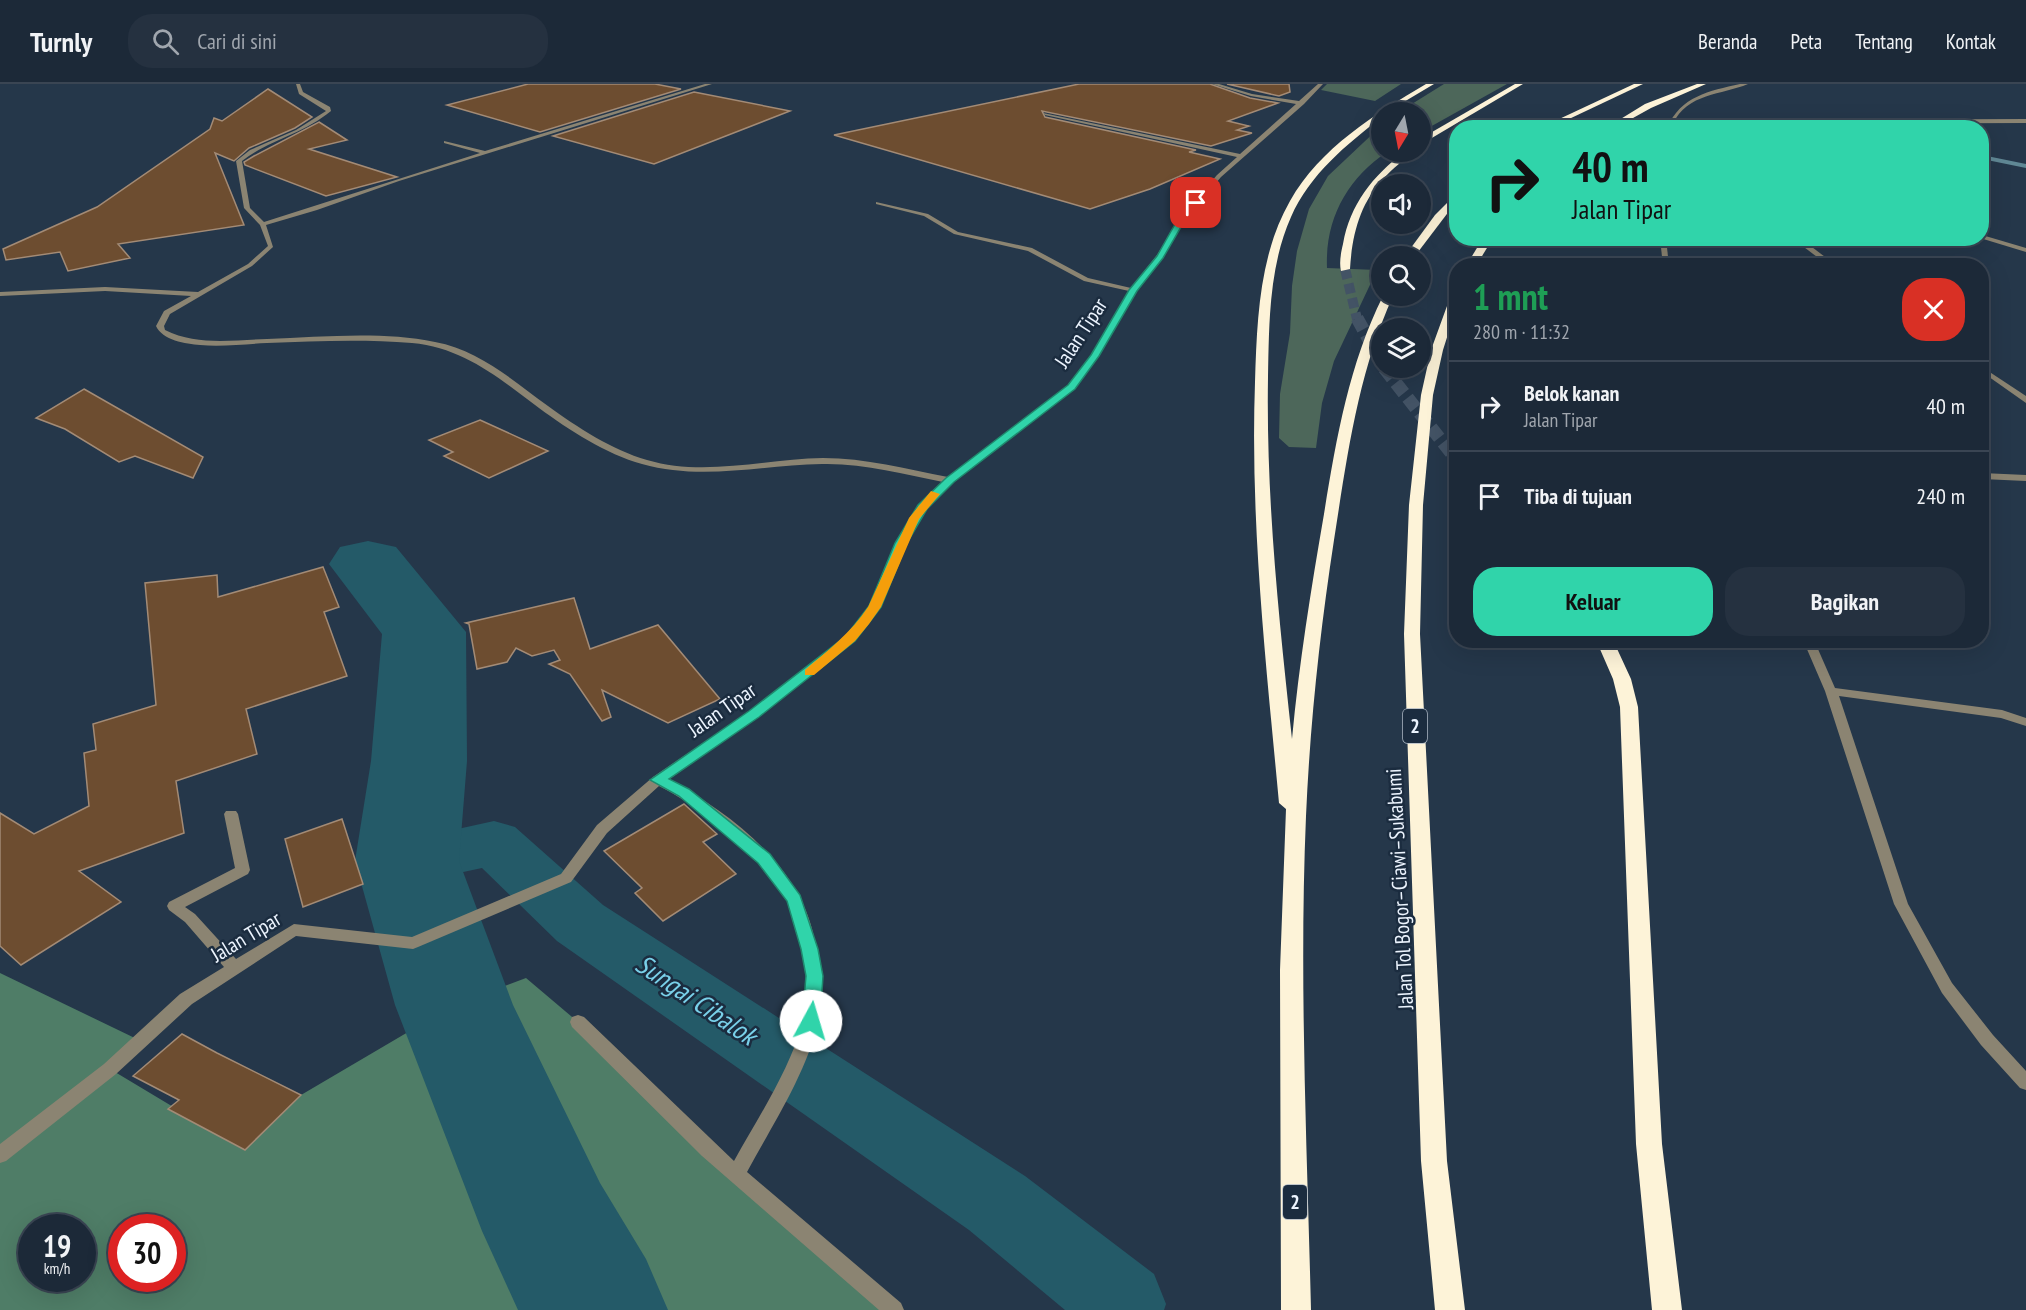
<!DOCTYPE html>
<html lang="id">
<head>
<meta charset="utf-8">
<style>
  :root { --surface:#1c2938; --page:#253140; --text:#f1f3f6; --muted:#a0a6ae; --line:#3a4553; --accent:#30d4aa }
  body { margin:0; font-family:"PT Sans Narrow",sans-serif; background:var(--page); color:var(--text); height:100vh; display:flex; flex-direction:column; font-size:22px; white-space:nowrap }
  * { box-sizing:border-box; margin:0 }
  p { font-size:20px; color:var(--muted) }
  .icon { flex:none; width:33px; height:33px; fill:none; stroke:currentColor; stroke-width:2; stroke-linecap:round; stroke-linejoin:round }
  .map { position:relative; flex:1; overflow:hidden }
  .panel { position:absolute; left:1449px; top:174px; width:540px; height:390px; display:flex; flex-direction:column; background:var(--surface); border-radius:24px; box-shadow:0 6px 24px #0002,0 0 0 2px var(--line) }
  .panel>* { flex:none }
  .guide { position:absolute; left:1449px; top:36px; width:540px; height:126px; border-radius:24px; box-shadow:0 6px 24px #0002,0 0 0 2px var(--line); background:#30d4aa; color:#111; overflow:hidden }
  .needle { width:39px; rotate:190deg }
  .fabs { position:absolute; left:1371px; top:18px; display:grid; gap:12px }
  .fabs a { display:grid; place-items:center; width:60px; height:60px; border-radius:50%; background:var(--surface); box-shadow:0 6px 24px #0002,0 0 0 2px var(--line); font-size:30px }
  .speed { position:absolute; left:18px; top:1130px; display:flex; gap:12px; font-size:30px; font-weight:700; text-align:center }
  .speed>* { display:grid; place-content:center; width:78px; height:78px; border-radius:50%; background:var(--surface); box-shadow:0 6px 24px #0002,0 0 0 2px var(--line); line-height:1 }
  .speed small { font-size:15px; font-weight:400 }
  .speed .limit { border:9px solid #d22; background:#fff; color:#111 }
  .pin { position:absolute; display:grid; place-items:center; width:51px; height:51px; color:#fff; margin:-26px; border-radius:12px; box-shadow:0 3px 9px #0006 }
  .me { position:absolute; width:66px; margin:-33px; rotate:6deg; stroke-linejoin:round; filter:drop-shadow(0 0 4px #0008) }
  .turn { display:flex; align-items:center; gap:21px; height:126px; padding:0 24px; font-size:27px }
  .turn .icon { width:78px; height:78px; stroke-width:2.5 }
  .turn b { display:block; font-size:42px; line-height:51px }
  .round { display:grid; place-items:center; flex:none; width:63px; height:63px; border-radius:24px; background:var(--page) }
  .headline { display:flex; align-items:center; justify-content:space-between; height:102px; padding:0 24px }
  h1 { font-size:36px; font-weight:700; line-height:45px; color:#1e9e55 }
  .action { display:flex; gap:12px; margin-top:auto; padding:12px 24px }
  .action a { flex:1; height:69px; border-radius:24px; background:var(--accent); color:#111; font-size:24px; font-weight:700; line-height:69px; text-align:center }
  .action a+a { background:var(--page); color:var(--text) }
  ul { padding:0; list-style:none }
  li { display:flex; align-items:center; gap:18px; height:90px; padding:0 24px; border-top:2px solid var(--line) }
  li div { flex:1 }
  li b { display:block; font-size:22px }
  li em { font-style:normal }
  header { display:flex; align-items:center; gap:36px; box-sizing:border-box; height:84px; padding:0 30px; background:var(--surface); border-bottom:2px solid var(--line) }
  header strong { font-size:28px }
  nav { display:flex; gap:33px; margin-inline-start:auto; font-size:21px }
  .search { width:420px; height:54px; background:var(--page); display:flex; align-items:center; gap:15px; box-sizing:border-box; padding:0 21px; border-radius:24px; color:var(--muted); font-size:22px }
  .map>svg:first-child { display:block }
  .green { fill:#4d675a }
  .forest { fill:#4f7d67; fill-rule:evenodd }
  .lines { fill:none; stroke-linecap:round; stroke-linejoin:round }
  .stream { fill:#608895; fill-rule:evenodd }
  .canal { fill:#245a68; fill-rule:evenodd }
  .river { fill:#245a68; fill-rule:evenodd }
  .building { fill:#6d4d30; stroke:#a38b76; stroke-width:1.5 }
  .motorway-tunnel-far1 { stroke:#435365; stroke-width:10; stroke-dasharray:10 5; stroke-linecap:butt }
  .motorway-tunnel { stroke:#435365; stroke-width:13; stroke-dasharray:13 6; stroke-linecap:butt }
  .minor { fill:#8b8472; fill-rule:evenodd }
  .motorway { fill:#fdf3d8; fill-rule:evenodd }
  .route { fill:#30d4aa; stroke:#1f8a6e; stroke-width:1.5 }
  .slow { fill:#f59e0b }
  .labels { text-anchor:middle; stroke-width:5; stroke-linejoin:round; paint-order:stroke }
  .shield { fill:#1b2c3f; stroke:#adb8c5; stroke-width:1.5 }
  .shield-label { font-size:20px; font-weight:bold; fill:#ecf4fe }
  .street-label { font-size:21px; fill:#ecf4fe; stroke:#1b2c3f }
  .near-water-label { font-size:27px; font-style:italic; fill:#79d0e9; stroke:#1b2c3f }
</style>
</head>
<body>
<header>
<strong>Turnly</strong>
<div class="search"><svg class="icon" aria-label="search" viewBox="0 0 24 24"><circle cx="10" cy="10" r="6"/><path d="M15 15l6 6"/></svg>Cari di sini</div>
<nav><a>Beranda</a><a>Peta</a><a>Tentang</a><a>Kontak</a></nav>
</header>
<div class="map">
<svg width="2026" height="1226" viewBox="0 0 2026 1226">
  <rect width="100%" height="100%" fill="#25374a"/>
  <g class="green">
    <polygon points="1327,0 1401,0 1375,17 1321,6"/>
    <polygon points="1444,0 1507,0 1421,48 1420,28 1399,28"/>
    <path d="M1381 42 1382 68H1387C1347 95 1325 135 1327 184L1377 186 1334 277 1322 319 1316 364 1289 363 1279 354 1280 310 1290 249 1292 202 1297 167 1309 125 1328 92Z"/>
  </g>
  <path class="forest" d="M0 889 141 957 110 985 245 1066 301 1011 454 921 526 894 578 938 891 1226H0ZM32 1143H82V1194H32ZM122 1143H172V1194H122Z"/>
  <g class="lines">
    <polygon class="stream" points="1982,71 2026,80 2026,84 1982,75"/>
    <polygon class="canal" points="494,737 515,743 603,821 1025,1092 1154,1190 1166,1220 1164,1226 1065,1226 969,1146 557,857 482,784 407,800 385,793 376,777 385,761"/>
    <polygon class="river" points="368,457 396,463 466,548 467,677 459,777 513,921 600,1099 646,1175 668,1226 518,1226 482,1147 395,921 355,777 371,677 382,550 329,480 340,463"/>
  </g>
  <g class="building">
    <polygon points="528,0 655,0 681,5 540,48 447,21"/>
    <polygon points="1079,0 1210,0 1250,14 1278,19 1228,37 1249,42 1237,46 1252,49 1211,62 1042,27 1045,33 1196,66 1189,68 1220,75 1150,105 1090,125 834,51"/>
    <polygon points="1227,0 1289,0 1290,8 1279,12"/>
    <polygon points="268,5 312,33 295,44 249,64 234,77 215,69 244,141 118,160 130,174 68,187 60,168 6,176 3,165 97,123 210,45 214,34 222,37"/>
    <polygon points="694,8 790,27 654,80 553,52"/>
    <polygon points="319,38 347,56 309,65 397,93 326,112 245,81 244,78 254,72"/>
    <polygon points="84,305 203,373 193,394 135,372 119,378 65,345 36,334"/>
    <polygon points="480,336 548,367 489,394 444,372 453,368 429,356"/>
    <polygon points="323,483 339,523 324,528 347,592 246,625 257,670 176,697 184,749 79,787 121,818 21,881 0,862 0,729 34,750 89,722 84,669 96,666 93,640 156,621 145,499 217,491 218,513"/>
    <polygon points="574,514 590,565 658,541 720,615 668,639 602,606 611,633 602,637 570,590 549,580 560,576 554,566 532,572 516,564 507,578 477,585 469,540 466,539"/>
    <polygon points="684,720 717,750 703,758 736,790 663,837 635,809 642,804 604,767"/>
    <polygon points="342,735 363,800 303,823 285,755"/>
    <polygon points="182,950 217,969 301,1011 245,1066 168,1025 179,1016 133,992"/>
  </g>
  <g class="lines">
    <polyline class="motorway-tunnel-far1" points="1345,185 1357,235"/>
    <g class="motorway-tunnel">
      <polyline points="1357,234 1382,280"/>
      <polyline points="1384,284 1456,375"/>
    </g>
    <g class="minor">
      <path d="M296 0H300L303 8 330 23 331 27C303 50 269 56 242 77L250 124 264 138 480 69 444 59V57L485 67 705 0H712L399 97 317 126 266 141 273 163 252 182 170 230 164 242 165 246C197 262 233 256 267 255 322 253 381 247 435 258 479 266 512 296 548 322 577 343 612 366 647 376 704 393 765 375 823 374 865 374 907 385 948 393L1068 301 1092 271 1129 207 1084 197 1028 167 954 150 924 132 876 120V118L928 130 958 148 1032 164 1088 194 1131 204 1157 171 1180 134 1217 91 1237 73 1045 31 1043 29 1240 70 1296 20 1251 12 1212 0H1219L1252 10 1299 17 1318 0H1323L1304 20 1221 93 1185 136 1163 172 1136 207 1099 272 1074 305 953 398 926 425 906 459 880 523 855 556 758 633 668 696C721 723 777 765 803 820 811 837 815 855 818 873 822 893 825 915 819 936 806 990 773 1040 747 1088L901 1219 904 1226H879L702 1072 572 943 570 938 572 933 578 931 584 933 734 1077C759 1032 789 987 803 938 809 917 807 895 803 874 800 856 797 838 789 821 766 771 707 727 659 702L607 749 571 798 418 863 413 865 296 852 192 920 116 990 6 1077 0 1079V1060L104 980 180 910 224 883 185 838 169 826 167 822 169 818 235 784 224 730 226 727H236L238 730 250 786 248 790 185 823 195 830 236 875 294 840 412 853 561 790 597 741 653 693 750 627 847 552 870 522 896 459 917 423 943 398C903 390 863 379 822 380 762 381 702 397 642 380 606 370 569 346 539 324 499 294 464 264 412 259 364 255 315 257 267 259 245 260 222 263 200 261 186 260 162 256 156 242L164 227 191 212 105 207 0 212V208L105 203 198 208 248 180 268 162 260 141 244 124 236 77 250 66 296 46 326 27 299 10Z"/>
      <path d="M1740 0H1748C1722 11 1687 9 1673 40L1743 36 2026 35V39L1743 40 1667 44C1681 12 1709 7 1740 0Z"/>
      <polygon points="1982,151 2026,164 2026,168 1980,154"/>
      <polygon points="1660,154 1666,154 1669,182 1663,182"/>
      <polygon points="1792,154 1800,154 1837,182 1829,182"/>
      <polygon points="1982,283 2026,312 2026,319 1982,288"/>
      <polygon points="1982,389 2026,391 2026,397 1982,395"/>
      <polygon points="1803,556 1814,556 1835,604 2002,626 2026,634 2026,642 2001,634 1839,612 1908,820 1952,899 1993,951 2026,987 2026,1006 2020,1004 1981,961 1942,909 1894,820 1825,607"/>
    </g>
    <g class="motorway">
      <path d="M1426 0H1434L1387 28H1382V33C1346 61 1310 90 1291 133 1269 182 1269 240 1268 293 1266 415 1279 535 1292 655 1299 580 1311 505 1324 430 1336 356 1349 280 1383 212H1393C1358 289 1347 373 1334 456 1320 547 1310 640 1306 732 1299 897 1307 1062 1311 1226H1281L1280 886 1286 725 1279 719C1266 579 1250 439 1255 298 1257 237 1259 171 1290 117 1320 64 1375 30 1426 0Z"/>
      <polygon points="1515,0 1523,0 1420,61 1420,55"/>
      <polygon points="1634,0 1643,0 1550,44 1540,44"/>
      <polygon points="1697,0 1706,0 1651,24 1615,44 1606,44 1645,20"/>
      <path d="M1404 68H1412C1403 77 1393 84 1384 94 1360 119 1352 151 1350 185L1341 187C1339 179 1341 168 1343 160 1350 120 1373 92 1404 68Z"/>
      <polygon points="1456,110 1456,118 1415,172 1405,172 1435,131"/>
      <polygon points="1483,154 1493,154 1476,182 1466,182"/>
      <polygon points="1456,208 1456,225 1443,266 1433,311 1423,421 1420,550 1447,1077 1465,1226 1435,1226 1421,1077 1404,550 1409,421 1421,311 1431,266 1451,211"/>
      <polygon points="1596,556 1613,556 1631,595 1638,623 1662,1060 1682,1226 1652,1226 1636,1060 1620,623 1613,595"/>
    </g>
  </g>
  <polygon class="route" points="1193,117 1199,119 1185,136 1163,174 1137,207 1099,272 1075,305 954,398 927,425 907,459 881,523 855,557 759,633 669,695 689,705 770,770 800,811 818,865 823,892 820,937 817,943 811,945 805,943 802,937 806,892 801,865 787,817 758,779 679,712 650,696 749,627 846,552 869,522 895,459 918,421 946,394 1068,301 1091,271 1129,206 1157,172 1178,135"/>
  <path class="slow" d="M931 407 940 410 919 435 881 523 869 540 855 557 814 591H805V586C828 566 851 549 868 523L909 434Z"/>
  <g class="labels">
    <g class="shield">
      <rect x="1403" y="625" width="24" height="34" rx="4.5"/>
      <rect x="1283" y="1101" width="24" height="34" rx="4.5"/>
    </g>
    <g class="shield-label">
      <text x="1415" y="649">2</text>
      <text x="1295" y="1125">2</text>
    </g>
    <g class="street-label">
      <text transform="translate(1081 249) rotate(-57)" y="7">Jalan Tipar</text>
      <text transform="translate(722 626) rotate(-35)" y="7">Jalan Tipar</text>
      <text transform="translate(1400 805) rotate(-93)" y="7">Jalan Tol Bogor–Ciawi–Sukabumi</text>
      <text transform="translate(246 853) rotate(-31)" y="7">Jalan Tipar</text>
    </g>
    <g class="near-water-label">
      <text transform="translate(696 916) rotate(34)" y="9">Sungai Cibalok</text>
    </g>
  </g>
</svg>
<div class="fabs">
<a><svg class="needle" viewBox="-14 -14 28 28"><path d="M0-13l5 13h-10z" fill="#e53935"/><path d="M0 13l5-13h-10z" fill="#a0a6ae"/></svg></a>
<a><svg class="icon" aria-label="sound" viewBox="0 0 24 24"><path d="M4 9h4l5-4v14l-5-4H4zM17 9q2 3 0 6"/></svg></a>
<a><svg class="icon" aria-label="search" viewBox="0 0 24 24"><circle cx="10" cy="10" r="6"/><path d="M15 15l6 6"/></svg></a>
<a><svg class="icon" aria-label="layers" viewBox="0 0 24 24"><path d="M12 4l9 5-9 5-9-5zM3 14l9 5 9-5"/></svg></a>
</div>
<div class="speed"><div>19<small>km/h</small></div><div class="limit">30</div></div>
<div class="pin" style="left:1196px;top:119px;background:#d93025"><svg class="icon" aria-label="arrive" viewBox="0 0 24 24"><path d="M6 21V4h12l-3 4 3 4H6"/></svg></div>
<svg class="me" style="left:811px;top:937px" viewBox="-20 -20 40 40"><circle r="19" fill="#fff"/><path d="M0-13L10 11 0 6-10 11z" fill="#30d4aa"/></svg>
<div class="guide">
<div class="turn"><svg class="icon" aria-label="right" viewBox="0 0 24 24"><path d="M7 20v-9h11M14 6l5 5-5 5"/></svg><div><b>40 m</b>Jalan Tipar</div></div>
</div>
<section class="panel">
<div class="headline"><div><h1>1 mnt</h1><p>280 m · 11:32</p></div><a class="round" style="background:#d93025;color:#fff"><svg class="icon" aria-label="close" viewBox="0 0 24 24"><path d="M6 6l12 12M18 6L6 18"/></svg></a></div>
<ul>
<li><svg class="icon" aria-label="right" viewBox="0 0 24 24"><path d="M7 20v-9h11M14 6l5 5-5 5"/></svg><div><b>Belok kanan</b><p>Jalan Tipar</p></div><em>40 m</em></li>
<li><svg class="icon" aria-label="arrive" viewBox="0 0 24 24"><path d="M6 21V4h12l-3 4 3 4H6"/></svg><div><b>Tiba di tujuan</b></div><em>240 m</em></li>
</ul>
<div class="action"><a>Keluar</a><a>Bagikan</a></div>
</section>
</div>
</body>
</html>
